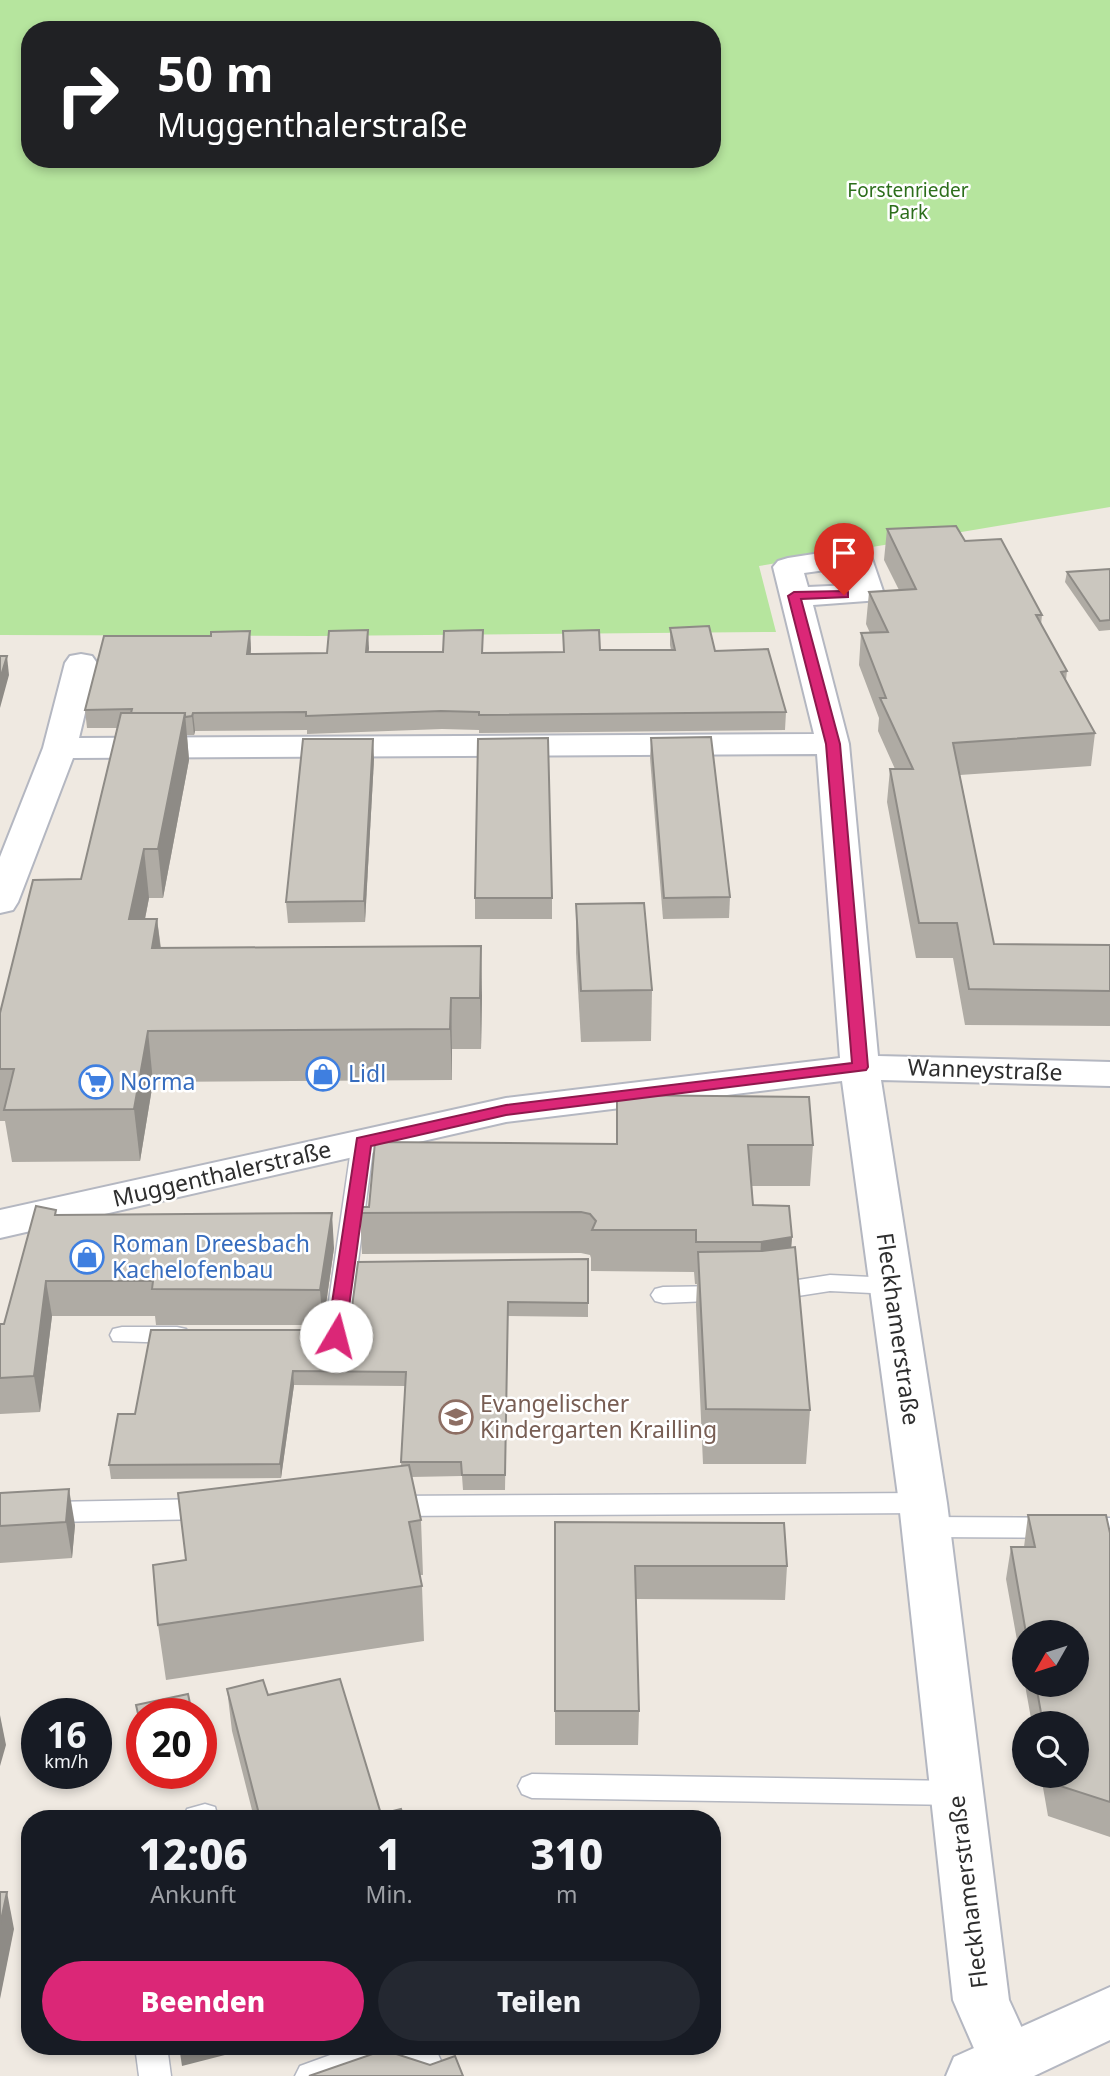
<!DOCTYPE html>
<html lang="de">
<head>
<meta charset="utf-8">
<style>
  :root { --surface:#171b24; --page:#242831; --text:#f1f3f6; --muted:#9ea1a6; --accent:#db2777 }
  body { margin:0; font-family:"Noto Sans",sans-serif; background:var(--page); color:var(--text); height:100vh; display:flex; flex-direction:column; font-size:26px; white-space:nowrap }
  * { box-sizing:border-box; margin:0 }
  p { font-size:23px; color:var(--muted) }
  .icon { flex:none; width:38px; height:38px; fill:none; stroke:currentColor; stroke-width:2; stroke-linecap:round; stroke-linejoin:round }
  .map { position:relative; flex:1; overflow:hidden }
  .details { position:absolute; left:21px; top:1810px; width:700px; height:245px; display:flex; flex-direction:column; background:var(--surface); border-radius:28px; box-shadow:0 4px 10px #0003 }
  .details>* { flex:none }
  .guide { position:absolute; left:21px; top:21px; width:700px; height:147px; border-radius:28px; box-shadow:0 4px 10px #0003; background:#202124; color:#fff; overflow:hidden }
  .needle { width:46px; rotate:231deg }
  .fabs { position:absolute; left:1012px; top:1620px; display:grid; gap:14px }
  .fabs a { display:grid; place-items:center; width:77px; height:77px; border-radius:50%; background:var(--surface); box-shadow:0 4px 10px #0003; font-size:35px }
  .speed { position:absolute; left:21px; top:1698px; display:flex; gap:14px; font-size:35px; font-weight:700; text-align:center }
  .speed>* { display:grid; place-content:center; width:91px; height:91px; border-radius:50%; background:var(--surface); box-shadow:0 4px 10px #0003; line-height:1 }
  .speed small { font-size:18px; font-weight:400 }
  .speed .limit { border:10px solid #d22; background:#fff; color:#111 }
  .pin { position:absolute; display:grid; place-items:center; width:60px; height:60px; color:#fff; margin:-72px -30px; border-radius:50% 50% 50% 0; rotate:-45deg; box-shadow:0 0 7px #0007 }
  .pin .icon { rotate:45deg }
  .me { position:absolute; width:77px; margin:-38px; rotate:8deg; stroke-linejoin:round; filter:drop-shadow(0 0 5px #0008) }
  .turn { display:flex; align-items:center; gap:24px; height:147px; padding:0 21px; font-size:32px }
  .turn .icon { width:91px; height:91px; stroke-width:2.5 }
  .turn b { display:block; font-size:49px; line-height:60px }
  .eta { display:flex; justify-content:space-evenly; align-items:center; height:119px; text-align:center }
  .eta b { font-size:42px; font-weight:800; line-height:49px }
  .action { display:flex; gap:14px; margin-top:auto; padding:14px 21px }
  .action a { flex:1; height:80px; border-radius:42px; background:var(--accent); color:#fff; font-size:28px; font-weight:800; line-height:80px; text-align:center }
  .action a+a { background:var(--page); color:var(--text) }
  .map>svg:first-child { display:block }
  .green { fill:#b6e59e; fill-rule:evenodd }
  .lines { fill:none; stroke-linecap:round; stroke-linejoin:round }
  .service-casing { stroke:#b4b7c1; stroke-width:3 }
  .minor-casing { stroke:#b4b7c1; stroke-width:4 }
  .secondary-casing { stroke:#b4b7c1; stroke-width:4 }
  .service { fill:#fff; fill-rule:evenodd }
  .minor { fill:#fff; fill-rule:evenodd }
  .secondary { fill:#fff; fill-rule:evenodd }
  .wall { fill:#afaba4 }
  .shaded-wall { fill:#8e8b86 }
  .building { fill:#cbc7bf; stroke:#8e8b86; stroke-width:2 }
  .route { fill:#db2777; stroke:#8e194d; stroke-width:2 }
  .labels { text-anchor:middle; stroke-width:5; stroke-linejoin:round; paint-order:stroke }
  .far-park-label { font-size:19px; fill:#2c6e1b; stroke:#fff }
  .street-label { font-size:23px; fill:#2e2e2e; stroke:#fff }
  .shop-label { font-size:23px; fill:#366cbe; stroke:#fff; text-anchor:start }
  .education-label { font-size:23px; fill:#785e54; stroke:#fff; text-anchor:start }
</style>
</head>
<body>
<div class="map">
<svg width="1110" height="2076" viewBox="0 0 1110 2076">
  <rect width="100%" height="100%" fill="#efe9e1"/>
  <path class="green" d="M0 0H1110V507L759 566 776 632 315 636 0 635ZM30 30H712V159H30Z"/>
  <g class="lines">
    <defs>
      <g id="service">
        <path d="M363 1135 374 1142 348 1336 345 1342C332 1345 318 1345 305 1342L302 1336 305 1330 325 1328 352 1142Z"/>
        <polygon points="830,1275 892,1278 900,1280 904,1286 900,1292 892,1294 830,1291 772,1300 764,1298 760,1292 764,1286 772,1284"/>
        <polygon points="723,1286 731,1288 735,1294 731,1300 663,1303 655,1301 651,1295 655,1289 663,1287"/>
        <polygon points="122,1327 177,1327 186,1329 189,1335 186,1341 177,1343 113,1341 110,1335 113,1329"/>
        <polygon points="923,1493 932,1496 936,1503 932,1510 923,1513 390,1516 381,1513 377,1506 381,1499 390,1496"/>
        <polygon points="207,1499 216,1502 220,1509 216,1516 207,1519 0,1523 0,1503"/>
        <polygon points="926,1517 1110,1518 1110,1538 926,1537 917,1534 913,1527 917,1520"/>
        <polygon points="532,1774 956,1781 966,1785 970,1793 966,1801 956,1805 532,1798 522,1794 518,1786 522,1778"/>
        <polygon points="205,1804 215,1807 218,1818 183,1818 187,1809"/>
        <polygon points="135,2046 167,2046 171,2076 139,2076"/>
        <polygon points="355,2046 420,2046 437,2052 448,2076 416,2076 415,2073 385,2063 350,2076 295,2076 300,2066"/>
      </g>
      <path id="minor" d="M859 547 869 550 884 594 880 600 813 605 849 744 878 1056 1110 1062V1086L881 1080 947 1503 1009 2000 1037 2061 1030 2076H986L953 2000 899 1503 842 1081 506 1122 0 1238V1210L506 1098 840 1058 817 754 73 758 18 902 13 910 0 913V857L43 748 65 663 70 656 81 654 92 656 97 663 79 738 814 734 773 567 778 561 788 558ZM847 567 852 585 808 587 804 573Z"/>
      <polygon id="secondary" points="1110,1987 1110,2040 1034,2076 946,2076 954,2057"/>
    </defs>
    <use href="#service" class="service-casing"/>
    <use href="#minor" class="minor-casing"/>
    <use href="#secondary" class="secondary-casing"/>
    <use href="#service" class="service"/>
    <use href="#minor" class="minor"/>
    <use href="#secondary" class="secondary"/>
  </g>
  <g class="wall">
    <polygon points="887,529 965,541 1042,615 1041,625 1067,671 1066,680 1095,733 1091,766 960,775 994,944 1110,945 1110,1026 965,1025 953,958 916,958 887,802 890,769 895,769 878,731 879,718 859,665 861,633 870,633 866,624 869,592 899,590 884,560"/>
    <polygon points="1110,569 1110,630 1099,631 1065,582 1067,572"/>
    <polygon points="670,628 715,651 786,712 785,730 479,733 479,730 442,729 307,734 307,730 195,731 194,735 187,735 189,760 163,898 149,898 145,919 157,919 161,948 482,996 481,1049 452,1049 452,1080 153,1082 140,1161 12,1162 5,1121 0,1121 0,1013 81,879 117,728 87,728 85,710 211,636 250,631 251,654 327,653 369,648 368,652 563,652 563,631 600,650 671,650 670,645"/>
    <polygon points="651,738 730,897 729,918 663,919 650,758"/>
    <polygon points="374,759 365,922 288,923 286,902"/>
    <rect x="475" y="898" width="77" height="21"/>
    <polygon points="576,904 652,990 651,1041 581,1042 576,953"/>
    <polygon points="617,1095 813,1145 810,1186 752,1186 753,1205 792,1237 791,1247 810,1410 806,1464 703,1464 696,1305 697,1284 695,1284 694,1272 591,1271 591,1258 590,1255 581,1253 362,1254 360,1213 369,1207 616,1144"/>
    <polygon points="56,1215 334,1248 323,1325 156,1325 155,1316 52,1316 40,1412 0,1414 0,1324 4,1324"/>
    <polygon points="588,1259 588,1317 508,1316 505,1490 463,1490 462,1476 411,1477 421,1520 423,1575 420,1575 422,1586 424,1641 166,1680 158,1625 186,1560 401,1466 405,1386 294,1385 281,1478 111,1479 109,1465 135,1414 345,1330"/>
    <polygon points="0,1493 75,1525 72,1558 0,1563"/>
    <polygon points="1028,1515 1110,1533 1110,1837 1048,1816 1041,1776 1076,1776 1076,1724 1032,1724 1025,1685 1076,1685 1076,1633 1024,1633 1024,1679 1006,1579 1011,1547 1024,1547"/>
    <polygon points="555,1522 787,1566 785,1600 636,1599 639,1711 638,1745 555,1745"/>
    <polygon points="227,1689 268,1695 381,1814 404,1818 254,1818 232,1731"/>
  </g>
  <g class="shaded-wall">
    <polygon points="368,630 369,648 367,670 366,652"/>
    <polygon points="250,631 251,649 248,672 247,654"/>
    <polygon points="7,656 9,675 0,708 0,679"/>
    <polygon points="185,713 189,760 163,898 158,849"/>
    <polygon points="193,713 195,731 194,735 192,716"/>
    <polygon points="373,739 374,759 365,922 364,901"/>
    <polygon points="144,849 149,898 135,969 129,919"/>
    <polygon points="157,919 163,969 152,948"/>
    <polygon points="481,946 482,996 481,1049 480,998"/>
    <polygon points="451,998 452,1049 452,1080 450,1029"/>
    <polygon points="148,1031 153,1082 140,1161 134,1109"/>
    <polygon points="332,1213 334,1248 323,1325 320,1290"/>
    <polygon points="792,1237 789,1279 759,1283 761,1242"/>
    <polygon points="46,1281 52,1316 40,1412 34,1376"/>
    <polygon points="293,1371 294,1385 281,1478 280,1464"/>
    <polygon points="69,1489 75,1525 72,1558 66,1522"/>
    <polygon points="0,1715 6,1745 0,1766"/>
    <polygon points="7,1892 14,1929 0,1999 0,1925"/>
    <polygon points="179,2046 260,2046 182,2066"/>
  </g>
  <g class="building">
    <polygon points="956,526 965,541 1001,539 1042,615 1036,615 1067,671 1061,672 1095,733 953,743 994,944 1110,945 1110,991 969,989 957,923 919,923 890,769 913,769 880,698 886,698 861,633 888,632 869,592 916,589 887,529"/>
    <polygon points="1110,569 1110,620 1100,621 1067,572"/>
    <polygon points="709,626 715,651 768,649 786,712 479,715 479,712 441,711 306,716 306,712 193,713 192,716 185,717 185,713 131,713 132,709 85,710 104,636 211,636 211,632 250,631 247,654 327,653 329,631 368,630 366,652 443,652 444,631 483,630 482,653 564,652 563,631 599,630 600,650 675,650 670,628"/>
    <polygon points="0,656 7,656 0,679"/>
    <polygon points="121,713 185,713 158,849 144,849 129,919 157,919 152,948 481,946 480,998 451,998 450,1029 148,1031 134,1109 4,1110 14,1069 0,1069 0,1013 33,880 81,879"/>
    <polygon points="711,737 730,897 664,898 651,738"/>
    <polygon points="548,738 552,898 475,898 478,739"/>
    <polygon points="303,739 373,739 364,901 286,902"/>
    <polygon points="644,903 652,990 581,991 576,904"/>
    <polygon points="617,1095 809,1097 813,1145 748,1145 753,1205 789,1206 792,1237 761,1242 696,1242 696,1230 592,1230 596,1221 590,1214 581,1212 360,1213 360,1207 369,1207 375,1142 617,1144"/>
    <polygon points="36,1206 56,1210 55,1215 332,1213 320,1290 152,1289 153,1281 46,1281 34,1376 0,1378 0,1324 4,1324"/>
    <polygon points="795,1247 810,1410 706,1409 698,1252 762,1251"/>
    <polygon points="588,1259 588,1303 508,1302 505,1475 462,1475 461,1462 401,1462 406,1372 293,1371 280,1464 109,1465 118,1414 135,1414 151,1330 345,1330 350,1322 358,1262"/>
    <polygon points="409,1465 421,1520 409,1522 422,1586 158,1625 153,1565 186,1560 178,1493"/>
    <polygon points="69,1489 66,1522 0,1526 0,1493"/>
    <polygon points="1028,1515 1106,1515 1110,1533 1110,1802 1054,1784 1052,1776 1076,1776 1076,1724 1043,1724 1036,1685 1076,1685 1076,1633 1026,1633 1011,1547 1035,1547"/>
    <polygon points="555,1522 784,1523 787,1566 635,1566 639,1711 555,1711"/>
    <polygon points="340,1679 381,1814 401,1809 404,1818 260,1818 227,1689 263,1680 268,1695"/>
    <polygon points="188,1694 192,1713 142,1713 142,1731 136,1705"/>
    <polygon points="0,1892 7,1892 0,1925"/>
    <polygon points="384,2050 430,2065 455,2056 463,2076 309,2076"/>
  </g>
  <polygon class="route" points="844,591 848,592 848,597 801,599 840,744 868,1067 866,1070 506,1115 371,1146 345,1336 343,1341 330,1341 327,1336 357,1138 506,1105 852,1063 826,744 788,596 794,592"/>
  <defs>
    <symbol id="shop-ring" viewBox="-11 -11 22 22"><circle r="9.5" fill="#fff" stroke="#3f7fe0" stroke-width="1.5"/><path d="M-5-2.5h2.3a2.7 3.5 0 0 1 5.4 0H5L5.5 6h-11ZM-1.5-2.5h3a1.5 2.3 0 0 0-3 0Z" fill="#3f7fe0"/></symbol>
    <symbol id="supermarket-ring" viewBox="-11 -11 22 22"><circle r="9.5" fill="#fff" stroke="#3f7fe0" stroke-width="1.5"/><path d="M-6-5.5h2.5l.6 2H6L4.5 2H-2.5L-4.4-4H-6ZM-1.5 3.2a1.3 1.3 0 1 0 .1 0ZM3 3.2a1.3 1.3 0 1 0 .1 0Z" fill="#3f7fe0"/></symbol>
    <symbol id="school-ring" viewBox="-11 -11 22 22"><circle r="9.5" fill="#fff" stroke="#8d6e63" stroke-width="1.5"/><path d="M0-5L7-2L0 1L-7-2ZM-4 1L0 2.5L4 1V4Q0 6-4 4Z" fill="#8d6e63"/></symbol>
  </defs>
  <g fill-rule="evenodd">
    <use href="#shop-ring" x="304" y="1055" width="38" height="38"/>
    <use href="#supermarket-ring" x="77" y="1063" width="38" height="38"/>
    <use href="#shop-ring" x="68" y="1238" width="38" height="38"/>
    <use href="#school-ring" x="437" y="1398" width="38" height="38"/>
  </g>
  <g class="labels">
    <g class="far-park-label">
      <text x="908" y="197">Forstenrieder<tspan x="908" dy="22">Park</tspan></text>
    </g>
    <g class="street-label">
      <text transform="translate(985 1070) rotate(2)" y="8">Wanneystraße</text>
      <text transform="translate(222 1174) rotate(-13)" y="8">Muggenthalerstraße</text>
      <text transform="translate(898 1329) rotate(82)" y="8">Fleckhamerstraße</text>
      <text transform="translate(968 1892) rotate(-97)" y="8">Fleckhamerstraße</text>
    </g>
    <g class="shop-label">
      <text x="348" y="1082">Lidl</text>
      <text x="120" y="1090">Norma</text>
      <text x="112" y="1252">Roman Dreesbach<tspan x="112" dy="26">Kachelofenbau</tspan></text>
    </g>
    <g class="education-label">
      <text x="480" y="1412">Evangelischer<tspan x="480" dy="26">Kindergarten Krailling</tspan></text>
    </g>
  </g>
</svg>
<div class="fabs">
<a><svg class="needle" viewBox="-14 -14 28 28"><path d="M0-13l5 13h-10z" fill="#e53935"/><path d="M0 13l5-13h-10z" fill="#9ea1a6"/></svg></a>
<a><svg class="icon" aria-label="search" viewBox="0 0 24 24"><circle cx="10" cy="10" r="6"/><path d="M15 15l6 6"/></svg></a>
</div>
<div class="speed"><div>16<small>km/h</small></div><div class="limit">20</div></div>
<div class="pin" style="left:844px;top:595px;background:#d93025"><svg class="icon" aria-label="arrive" viewBox="0 0 24 24"><path d="M6 21V4h12l-3 4 3 4H6"/></svg></div>
<svg class="me" style="left:336px;top:1336px" viewBox="-20 -20 40 40"><circle r="19" fill="#fff"/><path d="M0-13L10 11 0 6-10 11z" fill="#db2777"/></svg>
<div class="guide">
<div class="turn"><svg class="icon" aria-label="right" viewBox="0 0 24 24"><path d="M7 20v-9h11M14 6l5 5-5 5"/></svg><div><b>50 m</b>Muggenthalerstraße</div></div>
</div>
<section class="details">
<div class="eta">
<div><b>12:06</b><p>Ankunft</p></div>
<div><b>1</b><p>Min.</p></div>
<div><b>310</b><p>m</p></div>
</div>
<div class="action"><a>Beenden</a><a>Teilen</a></div>
</section>
</div>
</body>
</html>
